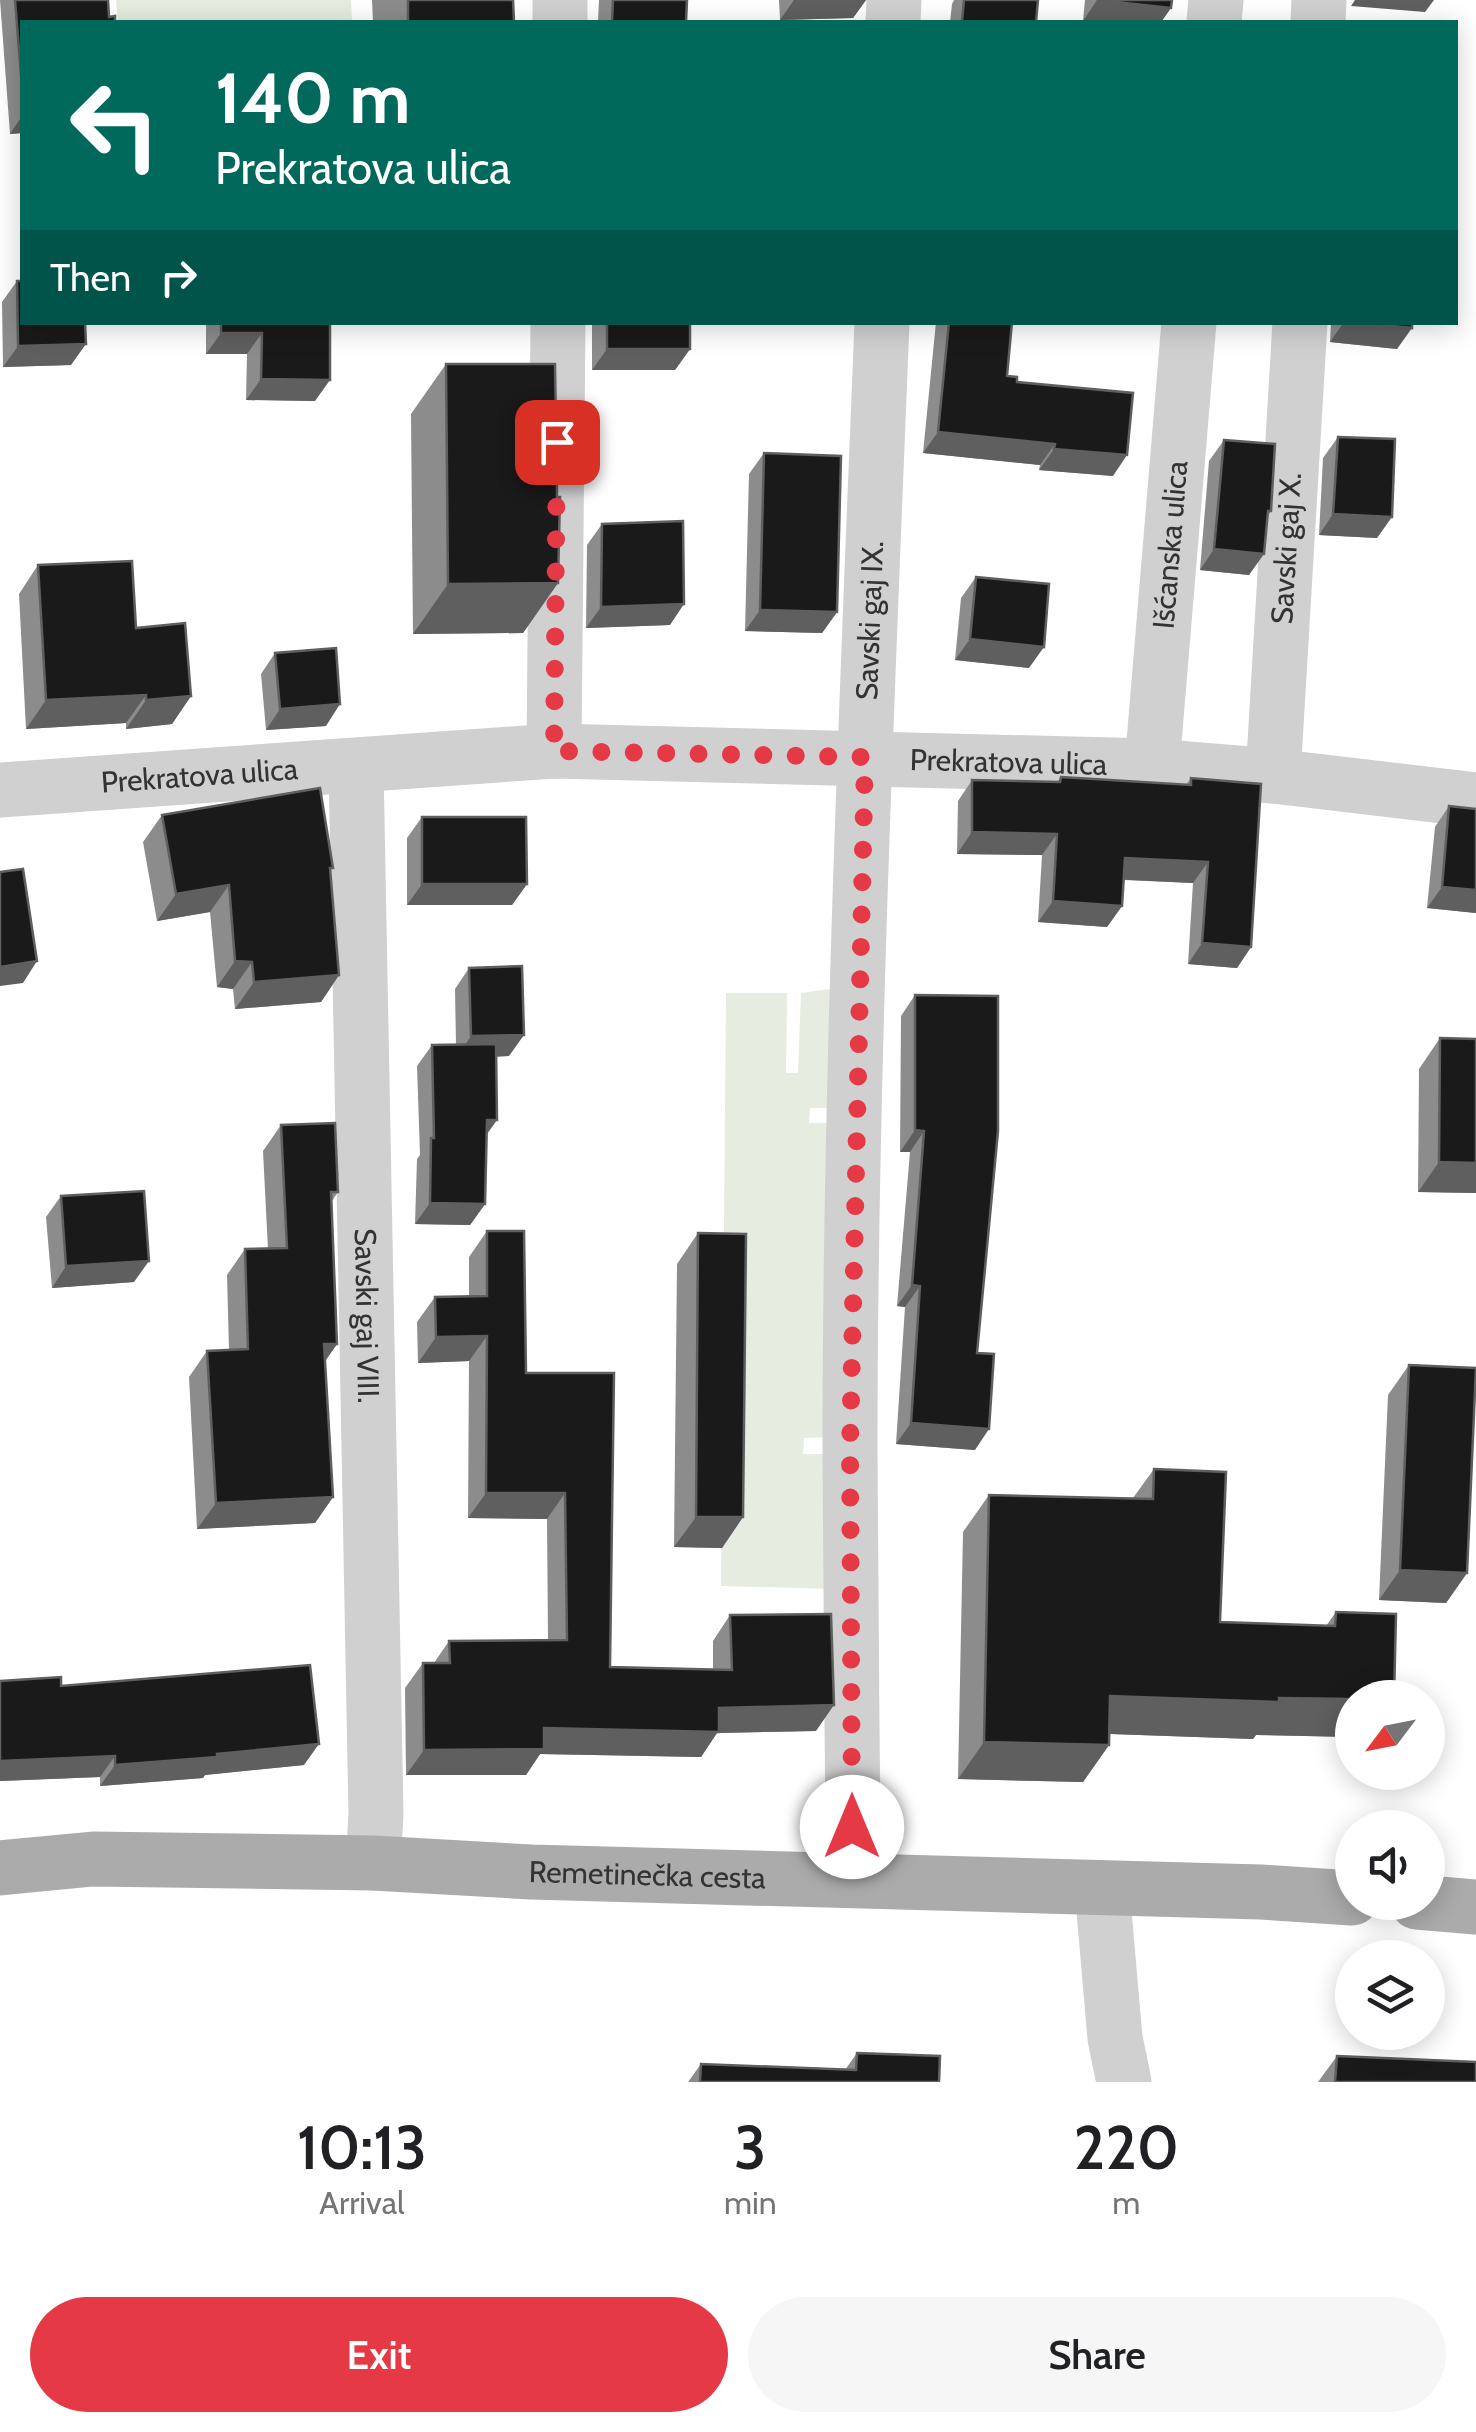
<!DOCTYPE html>
<html lang="en">
<head>
<meta charset="utf-8">
<style>
  :root { --surface:#fff; --page:#f6f6f6; --text:#202124; --muted:#757577; --accent:#e63946 }
  body { margin:0; font-family:Cabin,sans-serif; background:var(--page); color:var(--text); height:100vh; display:flex; flex-direction:column; font-size:38px; white-space:nowrap }
  * { box-sizing:border-box; margin:0 }
  p { font-size:32px; color:var(--muted) }
  .icon { flex:none; width:55px; height:55px; fill:none; stroke:currentColor; stroke-width:2; stroke-linecap:round; stroke-linejoin:round }
  .map { position:relative; height:2082px; overflow:hidden }
  .side { display:flex; flex-direction:column; background:var(--surface); flex:1 }
  .side>* { flex:none }
  .guide { position:absolute; left:20px; top:20px; width:1438px; height:305px; border-radius:0px; box-shadow:0 5px 25px #0003; background:#00695c; color:#fff; overflow:hidden }
  .needle { width:65px; rotate:238deg }
  .controls { position:absolute; left:1335px; top:1680px; display:grid; gap:20px }
  .controls a { display:grid; place-items:center; width:110px; height:110px; border-radius:50%; background:var(--surface); box-shadow:0 5px 25px #0003; font-size:50px }
  .pin { position:absolute; display:grid; place-items:center; width:85px; height:85px; color:#fff; margin:-42px; border-radius:20px; box-shadow:0 5px 15px #0006 }
  .me { position:absolute; width:110px; margin:-55px; rotate:0deg; stroke-linejoin:round; filter:drop-shadow(0 0 8px #0008) }
  .turn { display:flex; align-items:center; gap:35px; height:210px; padding:0 30px; font-size:45px }
  .turn .icon { width:130px; height:130px; stroke-width:2.5 }
  .turn b { display:block; font-size:70px; line-height:85px }
  .then { display:flex; align-items:center; height:95px; padding:0 30px; background:#0003; gap:20px; font-size:38px }
  .eta { display:flex; justify-content:space-evenly; align-items:center; height:170px; text-align:center }
  .eta b { font-size:60px; font-weight:600; line-height:70px }
  .primary-button { display:flex; gap:20px; margin-top:auto; padding:20px 30px }
  .primary-button a { flex:1; height:115px; border-radius:60px; background:var(--accent); color:#fff; font-size:40px; font-weight:600; line-height:115px; text-align:center }
  .primary-button a+a { background:var(--page); color:var(--text) }
  .map>svg:first-child { display:block }
  .green { fill:#e6ecdf }
  .lines { fill:none; stroke-linecap:round; stroke-linejoin:round }
  .minor { stroke:#d0d0d0; stroke-width:55 }
  .major { stroke:#ababab; stroke-width:55 }
  .wall { fill:#8c8c8c }
  .shaded-wall { fill:#5f5f5f }
  .building { fill:#1a1a1a; stroke:#5f5f5f; stroke-width:2.5 }
  .route { stroke:#e63946; stroke-width:18; stroke-dasharray:0 32.4 }
  .labels { text-anchor:middle; stroke-width:10; stroke-linejoin:round; paint-order:stroke }
  .street-label { font-size:30px; fill:#333; stroke:#fff }
</style>
</head>
<body>
<div class="map">
<svg width="1476" height="2082" viewBox="0 0 1476 2082">
  <rect width="100%" height="100%" fill="#fff"/>
  <g class="green">
    <polygon points="116,0 351,0 352,22 118,22"/>
    <polygon points="829,989 838,998 842,1108 810,1108 809,1123 842,1123 831,1437 804,1438 803,1454 831,1454 833,1589 721,1586 726,993 787,993 786,1073 798,1073 801,993"/>
  </g>
  <g class="lines">
    <g class="minor">
      <polyline points="560,22 560,0"/>
      <polyline points="893,22 894,0"/>
      <polyline points="1214,22 1216,0"/>
      <polyline points="1318,22 1319,0"/>
      <polyline points="554,751 558,322"/>
      <path id="s1" d="M356 766 376 1815 373 1863"/>
      <path id="s2" d="M1152 766 1189 322"/>
      <path id="s3" d="M1273 776 1300 322"/>
      <path id="s4" d="M0 790 554 751 1152 766 1273 776 1476 800"/>
      <path id="s5" d="M849 1878 853 1827C852 1701 850 1575 850 1449 850 1074 867 698 882 322"/>
      <polyline points="1102,1888 1115,2038 1124,2082"/>
    </g>
    <g class="major">
      <path id="s6" d="M0 1868 93 1859 373 1863 531 1872 1261 1892 1352 1898"/>
      <polyline points="1417,1902 1476,1907"/>
    </g>
  </g>
  <g class="wall">
    <polygon points="0,0 108,0 22,22 22,133 10,134"/>
    <polygon points="372,0 513,0 514,22 373,22"/>
    <polygon points="599,0 687,0 686,22 598,22"/>
    <polygon points="779,0 866,0 853,18 780,20"/>
    <polygon points="954,0 1038,0 1036,22 950,22 952,4"/>
    <polygon points="1085,0 1172,0 1171,8 1161,22 1083,21"/>
    <polygon points="17,281 71,365 3,367 2,302"/>
    <polygon points="206,322 330,322 315,401 246,400 247,354 206,354"/>
    <polygon points="592,322 690,322 690,349 675,370 592,370"/>
    <polygon points="936,322 1012,322 1007,376 1017,382 1113,476 1039,470 1040,465 923,453"/>
    <polygon points="1412,322 1397,349 1330,342 1331,323"/>
    <polygon points="446,364 558,583 523,633 413,634 411,414"/>
    <polygon points="1338,437 1377,538 1319,535 1323,458"/>
    <polygon points="1224,440 1271,511 1268,516 1249,575 1200,570 1209,461"/>
    <polygon points="764,453 837,612 822,633 745,631 749,474"/>
    <polygon points="602,524 670,625 586,628 587,545"/>
    <polygon points="38,565 136,628 191,696 172,724 126,729 126,723 26,729 19,594"/>
    <polygon points="976,577 1029,668 955,660 961,598"/>
    <polygon points="275,653 326,726 266,730 261,674"/>
    <polygon points="1061,777 1186,785 1191,778 1251,947 1237,968 1188,964 1193,883 1124,880 1122,906 1107,927 1038,922 1042,855 957,854 958,801 972,780 1057,782"/>
    <polygon points="1449,806 1476,913 1427,908 1435,827"/>
    <polygon points="162,815 330,872 339,975 321,1002 235,1009 233,989 217,987 210,912 157,921 143,842"/>
    <polygon points="422,817 527,884 512,905 407,905 407,838"/>
    <polygon points="469,968 509,1056 496,1057 487,1134 485,1204 470,1225 415,1224 417,1159 420,1155 417,1066 432,1045 456,1045 455,989"/>
    <polygon points="915,995 977,1353 975,1450 896,1444 905,1307 897,1306 910,1152 900,1152 901,1016"/>
    <polygon points="1440,1038 1476,1039 1476,1193 1418,1192 1419,1069"/>
    <polygon points="281,1125 338,1192 332,1201 337,1344 325,1361 333,1497 315,1523 197,1529 189,1377 207,1351 229,1350 227,1275 245,1249 268,1249 263,1151"/>
    <polygon points="61,1196 134,1282 52,1288 46,1217"/>
    <polygon points="487,1231 526,1373 614,1373 610,1667 713,1669 713,1641 730,1615 816,1731 717,1733 701,1757 540,1754 526,1775 406,1775 405,1688 423,1663 434,1663 449,1641 548,1640 547,1519 468,1518 469,1361 418,1363 417,1322 435,1297 469,1296 469,1257"/>
    <polygon points="698,1233 743,1517 722,1548 674,1547 677,1264"/>
    <polygon points="1409,1365 1467,1573 1446,1603 1379,1600 1388,1395"/>
    <polygon points="1154,1469 1220,1622 1326,1626 1336,1612 1352,1698 1352,1737 1256,1735 1253,1739 1109,1734 1109,1745 1083,1782 958,1779 963,1532 989,1495 1133,1498"/>
    <polygon points="0,1681 61,1686 304,1765 205,1775 203,1778 100,1786 100,1777 0,1781"/>
    <polygon points="857,2053 939,2082 688,2082 701,2064 845,2070"/>
    <polygon points="1337,2056 1476,2082 1318,2082"/>
  </g>
  <g class="shaded-wall">
    <polygon points="794,0 866,0 853,18 780,20"/>
    <polygon points="1097,0 1171,8 1161,22 1083,21"/>
    <polygon points="1355,0 1434,0 1425,12 1351,6"/>
    <polygon points="22,116 22,133 10,134"/>
    <polygon points="1344,322 1356,322 1412,328 1397,349 1330,342"/>
    <polygon points="221,333 262,333 247,354 206,354"/>
    <polygon points="86,344 71,365 3,367 18,346"/>
    <polygon points="607,349 690,349 675,370 592,370"/>
    <polygon points="261,379 330,380 315,401 246,400"/>
    <polygon points="938,432 1055,444 1040,465 923,453"/>
    <polygon points="1054,449 1127,455 1113,476 1039,470"/>
    <polygon points="1333,514 1392,517 1377,538 1319,535"/>
    <polygon points="1214,549 1264,554 1249,575 1200,570"/>
    <polygon points="558,583 523,633 413,634 448,584"/>
    <polygon points="684,604 670,625 586,628 601,607"/>
    <polygon points="760,610 837,612 822,633 745,631"/>
    <polygon points="970,639 1044,647 1029,668 955,660"/>
    <polygon points="146,695 126,723 26,729 46,700"/>
    <polygon points="191,696 172,724 126,729 146,700"/>
    <polygon points="340,704 326,726 266,730 280,709"/>
    <polygon points="972,832 1057,834 1042,855 957,854"/>
    <polygon points="1125,858 1208,862 1193,883 1110,879"/>
    <polygon points="422,884 527,884 512,905 407,905"/>
    <polygon points="229,885 210,912 157,921 176,894"/>
    <polygon points="1442,887 1476,890 1476,913 1427,908"/>
    <polygon points="1053,901 1122,906 1107,927 1038,922"/>
    <polygon points="1202,943 1251,947 1237,968 1188,964"/>
    <polygon points="37,961 23,983 0,986 0,967"/>
    <polygon points="235,961 252,962 233,989 217,987"/>
    <polygon points="339,975 321,1002 235,1009 254,982"/>
    <polygon points="524,1035 509,1056 457,1057 471,1036"/>
    <polygon points="487,1120 497,1120 482,1141"/>
    <polygon points="915,1130 924,1131 910,1152 900,1152"/>
    <polygon points="1439,1162 1476,1163 1476,1193 1418,1192"/>
    <polygon points="430,1203 485,1204 470,1225 415,1224"/>
    <polygon points="149,1261 134,1282 52,1288 66,1266"/>
    <polygon points="912,1285 920,1286 905,1307 897,1306"/>
    <polygon points="487,1336 469,1361 418,1363 436,1337"/>
    <polygon points="324,1344 337,1344 319,1370"/>
    <polygon points="911,1423 989,1429 975,1450 896,1444"/>
    <polygon points="486,1493 565,1493 547,1519 468,1518"/>
    <polygon points="333,1497 315,1523 197,1529 216,1503"/>
    <polygon points="696,1517 743,1517 722,1548 674,1547"/>
    <polygon points="1400,1570 1467,1573 1446,1603 1379,1600"/>
    <polygon points="1110,1696 1352,1699 1352,1737 1256,1735 1253,1739 1084,1733"/>
    <polygon points="834,1705 816,1731 717,1733 701,1757 540,1754 526,1775 406,1775 424,1750 544,1728 719,1708"/>
    <polygon points="984,1742 1109,1745 1083,1782 958,1779"/>
    <polygon points="319,1744 304,1765 205,1775 203,1778 100,1786 115,1765"/>
    <polygon points="115,1756 100,1777 0,1781 0,1761"/>
  </g>
  <g class="building">
    <polygon points="15,0 108,0 109,17 115,16 115,22 22,22 22,87"/>
    <polygon points="408,0 513,0 514,22 408,22"/>
    <polygon points="613,0 687,0 686,22 612,22"/>
    <polygon points="964,0 1038,0 1036,22 962,22"/>
    <polygon points="1097,0 1172,0 1171,8"/>
    <polygon points="17,281 22,281 22,322 85,322 86,344 18,346"/>
    <polygon points="221,322 330,322 330,380 261,379 262,333 221,333"/>
    <rect x="607" y="322" width="83" height="27"/>
    <polygon points="949,322 1012,322 1007,376 1017,377 1017,382 1133,393 1127,455 1054,449 1055,444 938,432"/>
    <polygon points="1356,322 1412,322 1412,328"/>
    <polygon points="446,364 555,364 557,497 560,497 558,583 448,584"/>
    <polygon points="1338,437 1395,439 1392,517 1333,514"/>
    <polygon points="1224,440 1275,444 1271,511 1268,511 1264,554 1214,549"/>
    <polygon points="764,453 841,456 837,612 760,610"/>
    <polygon points="683,521 684,604 601,607 602,524"/>
    <polygon points="132,561 136,628 185,623 191,696 146,700 146,695 46,700 38,565"/>
    <polygon points="976,577 1049,584 1044,647 970,639"/>
    <polygon points="336,648 340,704 280,709 275,653"/>
    <polygon points="1061,777 1191,785 1191,778 1261,784 1251,947 1202,943 1208,862 1125,858 1122,906 1053,901 1057,834 972,832 972,780 1060,782"/>
    <polygon points="320,788 333,868 330,868 339,975 254,982 252,962 235,961 229,885 176,894 162,815"/>
    <polygon points="1449,806 1476,809 1476,890 1442,887"/>
    <polygon points="422,817 526,817 527,884 422,884"/>
    <polygon points="23,869 37,961 0,967 0,872"/>
    <polygon points="522,966 524,1035 471,1036 469,968"/>
    <polygon points="915,995 998,996 998,1131 977,1353 994,1354 989,1429 911,1423 920,1286 912,1285 924,1131 915,1130"/>
    <polygon points="1440,1038 1476,1039 1476,1163 1439,1162"/>
    <polygon points="496,1044 497,1120 487,1120 485,1204 430,1203 431,1138 434,1138 432,1045"/>
    <polygon points="335,1123 338,1192 331,1192 337,1344 324,1344 333,1497 216,1503 207,1351 248,1349 245,1249 287,1248 281,1125"/>
    <polygon points="144,1191 149,1261 66,1266 61,1196"/>
    <polygon points="487,1231 524,1231 526,1373 614,1373 610,1667 732,1670 730,1615 831,1614 834,1705 719,1708 719,1732 544,1728 544,1749 424,1750 423,1663 450,1663 449,1641 567,1640 565,1493 486,1493 487,1336 436,1337 435,1297 487,1296"/>
    <polygon points="698,1233 746,1234 743,1517 696,1517"/>
    <polygon points="1409,1365 1476,1368 1467,1573 1400,1570"/>
    <polygon points="1154,1469 1226,1472 1220,1622 1335,1626 1336,1612 1396,1614 1394,1698 1352,1698 1352,1699 1279,1698 1279,1702 1110,1696 1109,1745 984,1742 989,1495 1153,1499"/>
    <polygon points="310,1665 319,1744 217,1754 217,1757 115,1765 115,1756 0,1761 0,1681 61,1677 61,1686"/>
    <polygon points="857,2053 940,2056 939,2082 700,2082 701,2064 856,2070"/>
    <polygon points="1337,2056 1476,2062 1476,2082 1335,2082"/>
  </g>
  <g class="lines">
    <polyline class="route" points="557,442 554,751 865,757 850,1447 852,1827"/>
  </g>
  <g class="labels">
    <g class="street-label">
      <text dy="10" stroke="none"><textPath href="#s2" startOffset="222">Išćanska ulica</textPath></text>
      <text dy="10" stroke="none"><textPath href="#s3" startOffset="228">Savski gaj X.</textPath></text>
      <text dy="10" stroke="none"><textPath href="#s5" startOffset="1258">Savski gaj IX.</textPath></text>
      <text dy="10" stroke="none"><textPath href="#s4" startOffset="1010">Prekratova ulica</textPath></text>
      <text dy="10" stroke="none"><textPath href="#s4" startOffset="200">Prekratova ulica</textPath></text>
      <text dy="10" stroke="none"><textPath href="#s1" startOffset="550">Savski gaj VIII.</textPath></text>
      <text dy="10" stroke="none"><textPath href="#s6" startOffset="648">Remetinečka cesta</textPath></text>
    </g>
  </g>
</svg>
<div class="controls">
<a><svg class="needle" viewBox="-14 -14 28 28"><path d="M0-13l5 13h-10z" fill="#e53935"/><path d="M0 13l5-13h-10z" fill="#757577"/></svg></a>
<a><svg class="icon" aria-label="sound" viewBox="0 0 24 24"><path d="M4 9h4l5-4v14l-5-4H4zM17 9q2 3 0 6"/></svg></a>
<a><svg class="icon" aria-label="layers" viewBox="0 0 24 24"><path d="M12 4l9 5-9 5-9-5zM3 14l9 5 9-5"/></svg></a>
</div>
<div class="pin" style="left:557px;top:442px;background:#d93025"><svg class="icon" aria-label="arrive" viewBox="0 0 24 24"><path d="M6 21V4h12l-3 4 3 4H6"/></svg></div>
<svg class="me" style="left:852px;top:1827px" viewBox="-20 -20 40 40"><circle r="19" fill="#fff"/><path d="M0-13L10 11 0 6-10 11z" fill="#e63946"/></svg>
<div class="guide">
<div class="turn"><svg class="icon" aria-label="left" viewBox="0 0 24 24"><path d="M17 20v-9H6M10 6l-5 5 5 5"/></svg><div><b>140 m</b>Prekratova ulica</div></div>
<div class="then">Then<svg class="icon" aria-label="right" viewBox="0 0 24 24"><path d="M7 20v-9h11M14 6l5 5-5 5"/></svg></div>
</div>
</div>
<section class="side">
<div class="eta">
<div><b>10:13</b><p>Arrival</p></div>
<div><b>3</b><p>min</p></div>
<div><b>220</b><p>m</p></div>
</div>
<div class="primary-button"><a>Exit</a><a>Share</a></div>
</section>
</body>
</html>
